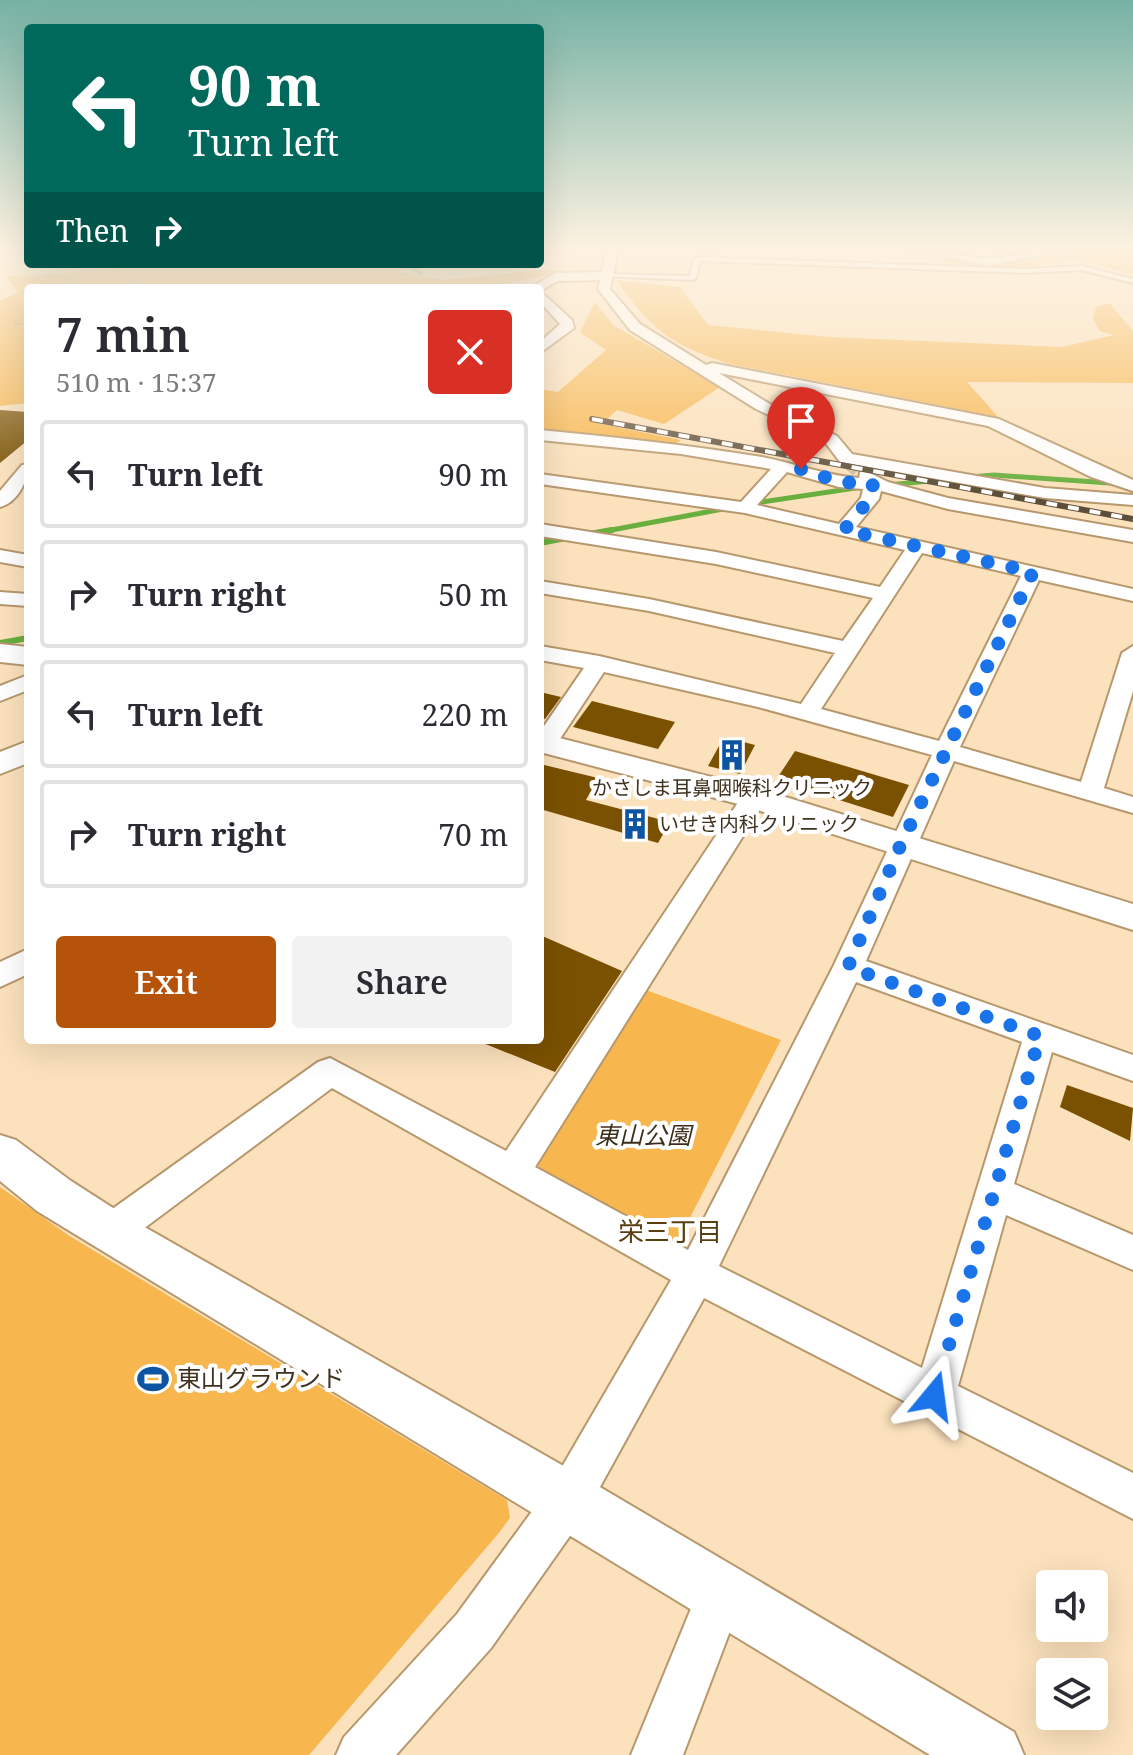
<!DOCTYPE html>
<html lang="en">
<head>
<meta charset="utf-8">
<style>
  :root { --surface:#fff; --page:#f2f2f3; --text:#2b2b33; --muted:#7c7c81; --line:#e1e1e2; --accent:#b45309 }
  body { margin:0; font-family:"Noto Serif","Noto Sans JP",serif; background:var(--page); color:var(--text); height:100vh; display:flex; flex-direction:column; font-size:30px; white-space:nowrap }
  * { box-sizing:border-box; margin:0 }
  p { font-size:26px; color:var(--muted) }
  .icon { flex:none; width:44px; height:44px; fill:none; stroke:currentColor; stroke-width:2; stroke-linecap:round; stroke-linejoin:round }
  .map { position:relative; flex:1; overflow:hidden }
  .side { position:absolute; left:24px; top:284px; width:520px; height:760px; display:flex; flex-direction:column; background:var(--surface); border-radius:8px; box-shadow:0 8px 32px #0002 }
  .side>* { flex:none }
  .banner { position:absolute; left:24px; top:24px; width:520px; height:244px; border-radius:8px; box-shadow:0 8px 32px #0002; background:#00695c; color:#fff; overflow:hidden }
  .tools { position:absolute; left:1036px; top:1570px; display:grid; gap:16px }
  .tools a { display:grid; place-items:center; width:72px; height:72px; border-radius:8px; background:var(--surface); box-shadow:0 8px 32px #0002; font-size:40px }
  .pin { position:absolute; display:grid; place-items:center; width:68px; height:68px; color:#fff; margin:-82px -34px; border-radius:50% 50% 50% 0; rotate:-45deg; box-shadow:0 0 8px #0007 }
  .pin .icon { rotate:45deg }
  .me { position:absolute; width:88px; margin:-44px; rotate:16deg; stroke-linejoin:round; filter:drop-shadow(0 0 6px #0008) }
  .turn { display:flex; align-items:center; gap:28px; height:168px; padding:0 32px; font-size:36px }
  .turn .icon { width:104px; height:104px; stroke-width:2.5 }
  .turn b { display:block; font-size:56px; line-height:68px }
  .then { display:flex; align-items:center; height:76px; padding:0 32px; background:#0003; gap:16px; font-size:30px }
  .round { display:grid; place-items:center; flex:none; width:84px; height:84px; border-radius:8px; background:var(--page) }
  .summary { display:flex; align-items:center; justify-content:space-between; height:136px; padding:0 32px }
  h1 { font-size:48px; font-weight:600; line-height:60px }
  .button { display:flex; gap:16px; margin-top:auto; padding:16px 32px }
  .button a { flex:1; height:92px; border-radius:8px; background:var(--accent); color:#fff; font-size:32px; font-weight:600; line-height:92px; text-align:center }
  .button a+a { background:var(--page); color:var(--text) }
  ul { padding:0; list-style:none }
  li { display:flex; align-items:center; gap:24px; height:108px; margin:0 16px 12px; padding:0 16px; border:4px solid var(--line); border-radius:8px }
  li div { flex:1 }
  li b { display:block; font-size:30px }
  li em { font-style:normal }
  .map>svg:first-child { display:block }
  .green { fill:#f7b64e }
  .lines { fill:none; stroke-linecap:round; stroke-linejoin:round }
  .stream-far2 { stroke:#68af3e; stroke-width:4 }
  .stream-far1 { stroke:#68af3e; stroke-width:5 }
  .stream { stroke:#68af3e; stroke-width:6 }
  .building { fill:#795101 }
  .minor-tunnel { stroke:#d6be9d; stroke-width:17; stroke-dasharray:17 8; stroke-linecap:butt }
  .service-casing { stroke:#b7986d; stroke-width:4 }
  .minor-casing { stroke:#b7986d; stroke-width:4 }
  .tertiary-casing { stroke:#b7986d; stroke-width:4 }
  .path { stroke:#bba587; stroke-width:2; stroke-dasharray:2 2; stroke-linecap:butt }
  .service { fill:#fff; fill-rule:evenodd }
  .minor { fill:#fff; fill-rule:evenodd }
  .tertiary { fill:#fff; fill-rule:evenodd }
  .rail-casing { stroke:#5d4e39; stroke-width:6 }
  .rail { stroke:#fff; stroke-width:4; stroke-dasharray:11; stroke-linecap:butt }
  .route { stroke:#1a73e8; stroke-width:14; stroke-dasharray:0 25.2 }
  .labels { text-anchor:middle; stroke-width:8; stroke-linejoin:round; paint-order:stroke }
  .poi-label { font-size:20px; fill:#403321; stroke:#fff }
  .near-park-label { font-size:24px; font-style:italic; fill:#3b2d19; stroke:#fff }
  .near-poi-label { font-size:24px; fill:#403321; stroke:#fff; text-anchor:start }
  .near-neighbourhood-label { font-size:26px; fill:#593e12; stroke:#fff }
</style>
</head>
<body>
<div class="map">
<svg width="1133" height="1755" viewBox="0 0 1133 1755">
  <rect width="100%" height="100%" fill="#fbe1bc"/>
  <g class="green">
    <path d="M1083 249H1133V275C1115 271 1091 260 1072 261 1034 263 970 281 938 256L990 265Z"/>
    <polygon points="103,264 422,264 400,272 442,280 552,269 555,274 484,288 28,288 28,403 0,406 0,301 18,292 6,276 64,274"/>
    <path d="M616 280 680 287 708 325 829 337 1062 347 1114 335 1100 331 1093 319 1096 307 1109 303 1133 331V383L967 382 998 417 730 364C669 344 653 331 616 280Z"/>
    <polygon points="595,302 613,325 720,387 664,424 617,410 602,424 681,440 674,445 540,431 540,389 558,392 606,350 580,332"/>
    <polygon points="646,990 781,1040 678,1241 663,1242 544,1178 536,1160"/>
    <polygon points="0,1187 68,1235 507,1500 510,1518 498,1534 309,1755 0,1755"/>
  </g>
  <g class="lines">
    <polyline class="stream-far2" points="417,264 412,268 421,273"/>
    <g class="stream-far1">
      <polyline points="971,477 994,475 1110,483"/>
      <polyline points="888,485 950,479"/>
      <polyline points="749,504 862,487"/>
      <polyline points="601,532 728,508"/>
    </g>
    <g class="stream">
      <polyline points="584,535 612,530"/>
      <polyline points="540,543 571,537"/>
      <polyline points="0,643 28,638"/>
    </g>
  </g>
  <g class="building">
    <polygon points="0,410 27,412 28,421 28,440 0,463"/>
    <polygon points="540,692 561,697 545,719 540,718"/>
    <polygon points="592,701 675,722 658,749 573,727"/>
    <polygon points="724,737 755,745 740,774 708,766"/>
    <polygon points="795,751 909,785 893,817 776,780"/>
    <polygon points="540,764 598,778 586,800 670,822 658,843 540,809"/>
    <polygon points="540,935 622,971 555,1072 478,1041 540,1040"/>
    <polygon points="1067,1085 1133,1108 1130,1141 1060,1107"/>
  </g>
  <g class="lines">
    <polyline class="minor-tunnel" points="846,458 866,476"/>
    <defs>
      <polygon id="service" points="697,257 1026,269 1082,266 1133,279 1133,283 1082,270 1026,273 700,261 696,278 693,280 601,276 604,274 690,276 694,259"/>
      <g id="minor">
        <polygon points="600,249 612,249 617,257 610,289 640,324 706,365 712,363 999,419 1133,480 1133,491 1091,477 988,426 719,373 768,403 837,436 852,454 1045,488 1133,495 1133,505 1045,498 840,462 825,442 756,409 630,330 598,289 600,280 558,281 540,291 530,288 556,273 602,272 605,257"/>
        <path d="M908 249C936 249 964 259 991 258 1016 257 1040 249 1067 249L989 266Z"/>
        <polygon points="540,291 572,320 574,328 540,353 540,342 560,324 540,302"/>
        <path d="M540 430C614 437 688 445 762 457 794 463 826 476 859 478L860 472 866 471 888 482 948 498 1133 530V542L948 509 881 491 879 499 856 527 1133 589V601L1039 580 960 747 1081 782 1122 653 1133 646V691L1104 788 1133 797V813L954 761 866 961 1133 1055V1081L1052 1052 1014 1184 1133 1235V1270L1006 1215 958 1386 1133 1473V1519L704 1298 584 1516 491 1648 396 1755H336L344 1737 457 1614 552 1484 671 1280 332 1088 123 1244 110 1249 97 1244 91 1232 97 1220 318 1062 330 1058 506 1151 745 792H763L767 798 535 1167 688 1250 833 967 932 755 758 707 604 672 554 748 540 749V732L584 668 540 660V646L599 656 801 704 835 653 649 611 540 593V581L649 599 843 641 873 598 716 564 540 536V524L716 552 880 587 905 550 745 513 540 484V474L741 502 771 469 681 454 540 440ZM787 472 839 487 863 489 861 498 839 524 757 505ZM922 553 1021 576 939 741 821 709ZM856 982 1022 1042 922 1368 719 1266Z"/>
        <path d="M28 464C28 481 18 502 0 507V491L22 465Z"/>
        <polygon points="0,550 28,555 28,567 0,562"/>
        <polygon points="0,592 28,594 28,606 0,604"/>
        <polygon points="28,675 28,690 0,701 0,686"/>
        <polygon points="28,949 28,974 0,987 0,962"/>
        <polygon points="721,1571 738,1577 744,1594 683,1755 631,1755 704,1577"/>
      </g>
      <g id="tertiary">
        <polygon points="0,644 28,647 28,665 0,662"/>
        <polygon points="540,733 766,791 1133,904 1133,930 742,805 540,752"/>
        <polygon points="28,741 28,763 0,774 0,752"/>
        <polygon points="0,1135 16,1140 71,1181 127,1217 588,1480 1014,1732 1024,1755 930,1755 37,1211 0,1181"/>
      </g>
    </defs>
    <use href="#service" class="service-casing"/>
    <use href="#minor" class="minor-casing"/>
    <use href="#tertiary" class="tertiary-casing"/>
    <g class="path">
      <polyline points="107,264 124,274 137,288"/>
      <polyline points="67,288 68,278 90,269"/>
      <polyline points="28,311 14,324 28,324"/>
    </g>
    <use href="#service" class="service"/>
    <use href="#minor" class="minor"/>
    <use href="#tertiary" class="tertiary"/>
    <defs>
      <polyline id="rail" points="592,419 1133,519"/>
    </defs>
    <use href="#rail" class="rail-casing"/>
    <use href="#rail" class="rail"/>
  </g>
  <linearGradient id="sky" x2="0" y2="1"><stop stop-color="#75b2a4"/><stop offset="0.5" stop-color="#fdf2e1"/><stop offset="1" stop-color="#fdf2e1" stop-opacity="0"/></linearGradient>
  <rect width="1133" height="495" fill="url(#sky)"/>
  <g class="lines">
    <polyline class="route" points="801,469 839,482 873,484 870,499 844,530 1033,572 901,844 848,967 1040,1036 934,1396"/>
  </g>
  <defs>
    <symbol id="building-bare" viewBox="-9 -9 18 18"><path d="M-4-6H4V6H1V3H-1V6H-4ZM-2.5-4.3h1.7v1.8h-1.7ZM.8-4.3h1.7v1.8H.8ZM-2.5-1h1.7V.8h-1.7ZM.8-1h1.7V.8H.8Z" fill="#0d54a3" stroke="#fff" stroke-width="2.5" paint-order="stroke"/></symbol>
    <symbol id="stadium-bare" viewBox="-9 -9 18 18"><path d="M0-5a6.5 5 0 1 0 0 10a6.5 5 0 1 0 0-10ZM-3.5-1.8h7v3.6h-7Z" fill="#0d54a3" stroke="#fff" stroke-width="2.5" paint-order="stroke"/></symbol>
  </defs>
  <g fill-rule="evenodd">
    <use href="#building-bare" x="710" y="733" width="44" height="44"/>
    <use href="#building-bare" x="613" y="802" width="44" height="44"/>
    <use href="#stadium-bare" x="131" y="1357" width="44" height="44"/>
  </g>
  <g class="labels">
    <g class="poi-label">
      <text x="732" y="795">かさしま耳鼻咽喉科クリニック</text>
      <text x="659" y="831" text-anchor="start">いせき内科クリニック</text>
    </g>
    <g class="near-park-label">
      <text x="643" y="1144">東山公園</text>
    </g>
    <g class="near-poi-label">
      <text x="177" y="1387">東山グラウンド</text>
    </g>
    <g class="near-neighbourhood-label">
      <text x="670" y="1241">栄三丁目</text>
    </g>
  </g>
</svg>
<div class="tools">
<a><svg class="icon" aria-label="sound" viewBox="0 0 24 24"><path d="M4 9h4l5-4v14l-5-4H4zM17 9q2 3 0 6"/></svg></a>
<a><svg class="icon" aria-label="layers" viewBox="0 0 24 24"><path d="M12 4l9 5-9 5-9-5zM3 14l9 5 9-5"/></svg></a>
</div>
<div class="pin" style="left:801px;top:469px;background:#d93025"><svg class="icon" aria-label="arrive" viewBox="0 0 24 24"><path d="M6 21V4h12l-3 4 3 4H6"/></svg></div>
<svg class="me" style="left:934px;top:1396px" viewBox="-20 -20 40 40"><path d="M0-17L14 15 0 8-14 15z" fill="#1a73e8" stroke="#fff" stroke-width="4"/></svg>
<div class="banner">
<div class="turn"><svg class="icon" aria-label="left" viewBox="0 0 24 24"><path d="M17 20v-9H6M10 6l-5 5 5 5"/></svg><div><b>90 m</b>Turn left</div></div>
<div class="then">Then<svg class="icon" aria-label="right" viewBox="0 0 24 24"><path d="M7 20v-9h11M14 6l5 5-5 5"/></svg></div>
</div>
<section class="side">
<div class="summary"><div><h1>7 min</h1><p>510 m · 15:37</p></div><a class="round" style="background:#d93025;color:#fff"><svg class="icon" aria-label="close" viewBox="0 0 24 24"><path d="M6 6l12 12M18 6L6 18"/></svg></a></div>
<ul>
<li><svg class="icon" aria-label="left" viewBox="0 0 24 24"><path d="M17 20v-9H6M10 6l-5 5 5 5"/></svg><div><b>Turn left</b></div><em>90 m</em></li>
<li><svg class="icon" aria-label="right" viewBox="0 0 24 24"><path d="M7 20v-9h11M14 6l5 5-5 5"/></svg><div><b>Turn right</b></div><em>50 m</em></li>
<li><svg class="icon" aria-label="left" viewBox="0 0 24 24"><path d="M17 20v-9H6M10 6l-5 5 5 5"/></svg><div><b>Turn left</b></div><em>220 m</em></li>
<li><svg class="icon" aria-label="right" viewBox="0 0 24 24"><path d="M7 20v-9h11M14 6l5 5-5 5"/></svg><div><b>Turn right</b></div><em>70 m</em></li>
</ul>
<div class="button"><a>Exit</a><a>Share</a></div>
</section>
</div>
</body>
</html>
